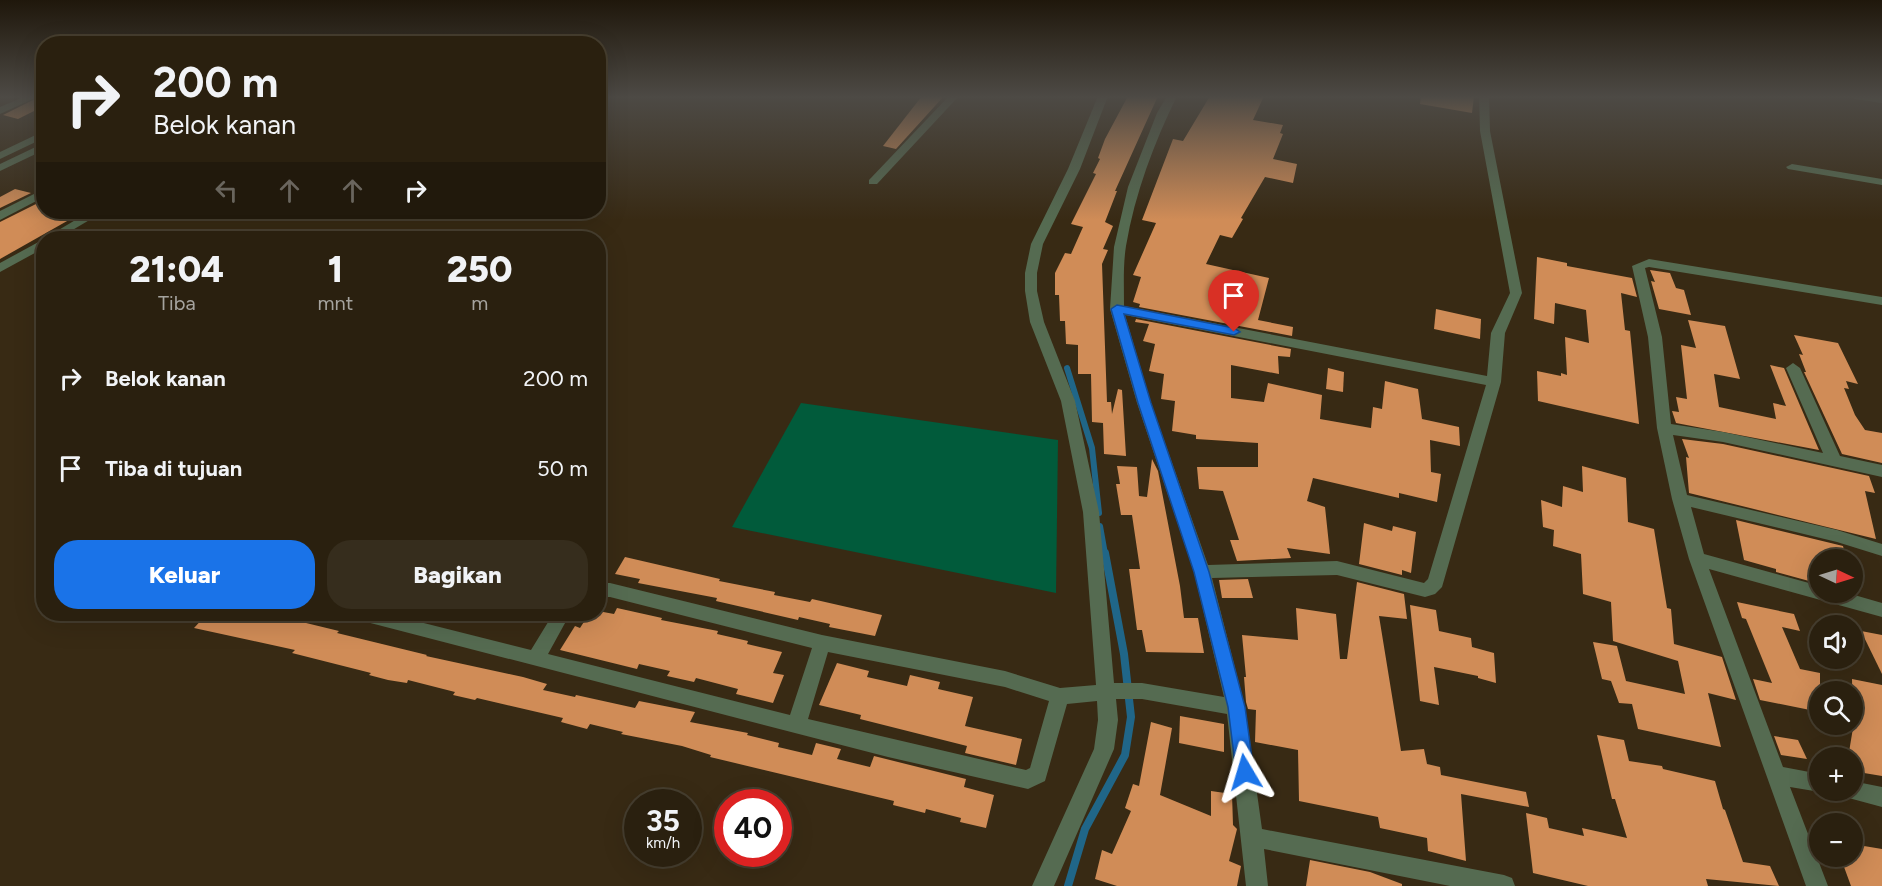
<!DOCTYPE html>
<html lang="id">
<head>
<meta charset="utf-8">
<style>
  :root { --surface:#2a200f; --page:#362d1d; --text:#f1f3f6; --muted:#a5a39e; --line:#463e2f; --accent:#1a73e8 }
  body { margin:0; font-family:Figtree,sans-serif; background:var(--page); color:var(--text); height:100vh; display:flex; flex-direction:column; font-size:22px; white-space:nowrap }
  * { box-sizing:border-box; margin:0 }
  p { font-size:20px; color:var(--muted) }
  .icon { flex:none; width:33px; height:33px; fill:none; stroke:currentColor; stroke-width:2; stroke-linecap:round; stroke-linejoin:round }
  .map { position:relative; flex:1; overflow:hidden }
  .panel { position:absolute; left:36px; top:231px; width:570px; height:390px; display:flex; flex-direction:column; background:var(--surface); border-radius:24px; box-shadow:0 6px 24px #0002,0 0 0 2px var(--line) }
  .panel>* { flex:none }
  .guide { position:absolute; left:36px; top:36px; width:570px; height:183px; border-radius:24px; box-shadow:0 6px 24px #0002,0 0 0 2px var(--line); background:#2a200f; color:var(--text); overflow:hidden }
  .needle { width:39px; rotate:94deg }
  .buttons { position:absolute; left:1809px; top:549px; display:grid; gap:12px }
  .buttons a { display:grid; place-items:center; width:54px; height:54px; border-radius:50%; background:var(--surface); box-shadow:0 6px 24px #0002,0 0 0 2px var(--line); font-size:30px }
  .speed { position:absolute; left:624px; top:789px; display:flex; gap:12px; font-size:30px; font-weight:700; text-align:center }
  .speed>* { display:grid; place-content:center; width:78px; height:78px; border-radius:50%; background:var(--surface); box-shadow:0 6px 24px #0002,0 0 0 2px var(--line); line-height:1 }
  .speed small { font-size:15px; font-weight:400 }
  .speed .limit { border:9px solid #d22; background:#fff; color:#111 }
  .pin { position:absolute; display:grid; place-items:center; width:51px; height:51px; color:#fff; margin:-62px -26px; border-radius:50% 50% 50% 0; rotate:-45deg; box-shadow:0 0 6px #0007 }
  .pin .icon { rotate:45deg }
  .me { position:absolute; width:66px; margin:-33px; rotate:353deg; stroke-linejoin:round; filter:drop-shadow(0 0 4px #0008) }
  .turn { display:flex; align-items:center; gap:21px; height:126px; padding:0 18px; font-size:27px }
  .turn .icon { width:78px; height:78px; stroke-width:2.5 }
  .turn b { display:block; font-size:42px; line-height:51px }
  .lanes { display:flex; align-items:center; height:57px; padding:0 18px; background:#0003; justify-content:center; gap:30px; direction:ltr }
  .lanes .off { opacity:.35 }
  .eta { display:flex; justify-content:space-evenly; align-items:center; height:102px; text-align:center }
  .eta b { font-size:36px; font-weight:800; line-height:42px }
  .action { display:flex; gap:12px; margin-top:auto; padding:12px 18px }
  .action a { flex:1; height:69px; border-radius:24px; background:var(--accent); color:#fff; font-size:24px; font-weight:800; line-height:69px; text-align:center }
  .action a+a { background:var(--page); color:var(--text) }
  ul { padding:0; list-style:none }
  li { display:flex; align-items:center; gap:18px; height:90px; padding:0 18px }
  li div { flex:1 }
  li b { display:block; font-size:22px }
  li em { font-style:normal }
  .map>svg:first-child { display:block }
  .green { fill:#015b3b }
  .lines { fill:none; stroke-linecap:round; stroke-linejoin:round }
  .stream-far1 { stroke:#206688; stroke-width:6 }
  .stream { stroke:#206688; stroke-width:8 }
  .building { fill:#d08c57 }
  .minor { fill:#556b51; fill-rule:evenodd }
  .route { fill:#1a73e8; stroke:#114b97; stroke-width:1.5 }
</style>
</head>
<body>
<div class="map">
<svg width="1882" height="886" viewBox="0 0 1882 886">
  <rect width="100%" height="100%" fill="#382a14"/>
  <polygon class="green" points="801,403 1058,440 1056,593 732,527"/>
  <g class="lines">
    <g class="stream-far1">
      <polyline points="1067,368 1092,448 1099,513"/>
      <polyline points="1100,526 1105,554"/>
    </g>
    <polyline class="stream" points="1068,886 1085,829 1125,755 1131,717 1124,654 1105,553"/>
  </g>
  <g class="building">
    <polygon points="41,96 44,96 44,106 18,119 3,115"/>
    <polygon points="922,96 944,96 896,149 883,146"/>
    <polygon points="1128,96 1158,96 1115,191 1117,191 1105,222 1113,226 1103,249 1108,250 1102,264 1107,402 1111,402 1112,414 1118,389 1122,390 1126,456 1104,454 1103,423 1092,422 1091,374 1078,374 1078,345 1066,344 1065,321 1060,321 1059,295 1055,295 1055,273 1065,253 1071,254 1083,227 1071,224 1096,174 1093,173 1100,159 1098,158 1105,139"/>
    <polygon points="1210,96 1264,96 1253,120 1283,125 1280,133 1283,134 1273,159 1297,164 1293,183 1265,177 1241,218 1243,219 1232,238 1220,235 1206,264 1269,278 1258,320 1293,327 1292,336 1139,307 1140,304 1133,302 1141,277 1133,275 1156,223 1142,220 1173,139 1183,141"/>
    <polygon points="1421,96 1474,96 1472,113 1420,104"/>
    <polygon points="15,189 31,193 0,208 0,197"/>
    <polygon points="44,200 44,212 83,212 0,259 0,222"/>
    <polygon points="1537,257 1567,263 1567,266 1632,278 1637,297 1621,293 1625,330 1630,331 1639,424 1538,401 1537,371 1561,376 1561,373 1567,375 1565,337 1589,343 1586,310 1555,303 1554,324 1534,319"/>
    <polygon points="1650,270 1670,273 1676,288 1684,290 1691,315 1659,309 1651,281 1655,282"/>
    <polygon points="1436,309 1481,319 1480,339 1434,329"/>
    <polygon points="1136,319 1291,349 1290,357 1278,356 1279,374 1231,365 1231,398 1264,402 1268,383 1322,395 1320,419 1371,428 1373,407 1382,409 1385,381 1418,389 1422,419 1459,427 1460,446 1430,440 1431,472 1441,474 1437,502 1399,493 1399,498 1313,478 1307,501 1325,507 1330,554 1287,548 1291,558 1237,561 1230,540 1239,540 1223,491 1199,489 1197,467 1258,467 1258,443 1196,439 1196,435 1172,431 1175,401 1161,399 1164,374 1149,371 1155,344 1143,341 1149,324 1135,322"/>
    <polygon points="1688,320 1725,326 1740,379 1714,374 1719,407 1776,419 1773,403 1786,406 1770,365 1784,368 1819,450 1676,423 1672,411 1679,412 1676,397 1687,399 1681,345 1696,348"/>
    <polygon points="1794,335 1838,343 1858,384 1846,381 1849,389 1844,388 1855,415 1865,430 1882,433 1882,463 1842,454 1804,372 1806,372 1799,354 1803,355"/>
    <polygon points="1328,368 1344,372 1343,392 1326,389"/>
    <polygon points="1682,439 1723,444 1869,476 1875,493 1865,491 1876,539 1689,493 1686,457 1689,458"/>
    <polygon points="1152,459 1158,471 1180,586 1184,618 1198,618 1204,653 1146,652 1142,630 1137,630 1129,569 1140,569 1132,515 1121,515 1116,484 1120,484 1117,466 1137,467 1139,496 1147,497"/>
    <polygon points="1582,466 1626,478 1628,522 1654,529 1667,608 1671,609 1674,644 1722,657 1736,700 1708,693 1721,747 1638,729 1632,704 1619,703 1611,681 1602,679 1593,642 1617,646 1626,681 1685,694 1678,661 1613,641 1611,602 1583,594 1581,554 1553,546 1554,530 1543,527 1541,500 1562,507 1563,486 1583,492"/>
    <polygon points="1736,520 1843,546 1846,560 1820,560 1820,584 1776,572 1776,569 1744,560"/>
    <polygon points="1364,523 1392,531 1393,526 1416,532 1411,573 1402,570 1402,575 1359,564"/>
    <polygon points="625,557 720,579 719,581 775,592 774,595 810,602 812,599 882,615 875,636 829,627 830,624 799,617 798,620 716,601 717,598 638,583 640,579 615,574"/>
    <polygon points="1248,579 1253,598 1222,598 1219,580"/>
    <polygon points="1357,582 1404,594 1407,619 1379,616 1401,751 1424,749 1427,764 1440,767 1441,775 1526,792 1529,807 1461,794 1466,861 1428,851 1427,838 1380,828 1378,817 1299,801 1298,750 1255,742 1256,710 1248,709 1246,702 1244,677 1246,677 1242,635 1298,640 1296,608 1336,614 1340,659 1347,659"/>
    <polygon points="1737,602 1794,614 1800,631 1782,627 1800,669 1820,673 1820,712 1760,700 1753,679 1772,683 1746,619 1742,618"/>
    <polygon points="1410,605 1436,610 1439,631 1471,638 1472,647 1494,653 1496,683 1478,678 1478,676 1434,667 1439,705 1420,701"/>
    <polygon points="617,608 662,618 661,620 718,631 717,634 748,641 747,644 782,652 773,673 784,675 773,703 736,694 738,689 696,678 694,682 667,676 670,671 639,664 637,669 560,650 575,626 580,628 589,614 598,614 598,611 614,614"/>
    <polygon points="207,614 269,614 339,631 337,633 427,655 426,656 523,677 547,684 543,690 575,697 576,695 635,708 639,701 695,712 690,722 748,733 747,735 779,743 778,747 812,755 816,743 841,749 837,759 870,767 874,756 966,779 964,787 994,795 986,828 960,822 961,818 926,809 925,813 893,805 894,801 710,757 711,755 682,746 621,734 623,732 590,724 587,729 561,722 563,718 477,698 475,700 453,695 455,692 408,680 407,683 388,680 369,675 371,673 292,653 295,650 194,628"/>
    <polygon points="1861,631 1882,635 1882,674"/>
    <polygon points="837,663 869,671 867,677 907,686 910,675 940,682 938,689 973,697 965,726 1022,739 1016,765 965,753 967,746 860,719 861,715 819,705"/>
    <polygon points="1852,679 1882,685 1882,776 1852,771 1852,758 1848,758 1853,728"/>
    <polygon points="1180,716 1224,724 1224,752 1179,743"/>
    <polygon points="1151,722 1172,728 1160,795 1211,816 1211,791 1232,794 1233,825 1237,829 1229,861 1241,866 1237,886 1117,886 1095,879 1102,850 1112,854 1131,811 1125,808 1133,784 1139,786"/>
    <polygon points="1597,735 1624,740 1629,761 1662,766 1663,769 1715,781 1723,809 1725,810 1743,862 1770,866 1779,886 1706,879 1708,886 1588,886 1533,873 1526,813 1547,818 1549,828 1584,836 1582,828 1627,838 1615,799 1612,799"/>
    <polygon points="1774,736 1798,740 1807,759 1781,755"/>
    <polygon points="1852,844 1882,849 1882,886 1851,886 1840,856 1852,856"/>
    <polygon points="1310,860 1370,872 1402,884 1402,886 1306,886"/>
  </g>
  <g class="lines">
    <g class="minor">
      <polygon points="26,96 39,96 0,114 0,107"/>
      <polygon points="949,96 959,96 877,184 869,184 869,180"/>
      <path d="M1098 96H1108L1080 169 1043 244 1037 273V291L1044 322 1075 401 1099 512 1114 683H1142L1224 697 1194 572 1137 403 1110 309 1114 247 1128 187 1157 113 1167 96H1177C1154 143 1135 193 1126 246 1123 265 1124 286 1124 306L1487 376 1491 333 1510 293 1480 131 1479 96H1489L1490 131 1522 293 1505 333 1501 382 1442 587 1435 594 1425 597 1337 575 1212 578 1245 707 1262 829 1504 875 1512 878 1515 886H1450L1264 849 1268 886H1246L1227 714 1142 699H1116L1118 720 1114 749 1054 886H1032L1094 749 1098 720 1097 701 1067 704 1045 781 1028 789 888 757 355 619 353 614H388L531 650 553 614H570L548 654 790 715 812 648 610 597H598V583H610L822 635 1005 671 1060 688 1096 685 1083 512 1061 401 1030 322 1025 291V273L1031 244 1068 169ZM1125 315 1486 385 1428 579 1424 583 1337 561 1208 565 1151 403ZM828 652 1005 687 1049 701 1030 768 1026 770 808 719Z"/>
      <polygon points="1850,96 1882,97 1882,103 1855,99"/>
      <polygon points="44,131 44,138 0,159 0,152"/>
      <polygon points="44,143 44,150 0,171 0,164"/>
      <polygon points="1792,164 1882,179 1882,185 1788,169 1786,167"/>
      <polygon points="44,189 44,197 0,220 0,211"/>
      <polygon points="89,212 103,212 59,238 45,238"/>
      <polygon points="44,239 44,248 0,272 0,263"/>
      <polygon points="1649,259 1882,297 1882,305 1649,267 1645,268 1662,337 1671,424 1723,432 1823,453 1786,368 1793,363 1800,368 1840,456 1882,465 1882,477 1723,442 1673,435 1687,495 1837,530 1882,544 1882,556 1837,542 1691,507 1704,554 1820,586 1820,592 1844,592 1882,603 1882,617 1709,569 1783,767 1820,774 1820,790 1825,790 1820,792 1790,787 1828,886 1806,886 1689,559 1672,499 1657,428 1648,337 1632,266"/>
      <polygon points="1852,781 1882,787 1882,807 1845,797 1842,790 1852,790"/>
    </g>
  </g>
  <linearGradient id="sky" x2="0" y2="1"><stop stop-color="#1f170b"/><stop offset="0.44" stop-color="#4d4a45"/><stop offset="1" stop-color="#4d4a45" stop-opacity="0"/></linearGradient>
  <rect width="1882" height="220" fill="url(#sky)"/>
  <polygon class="route" points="1117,305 1234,328 1240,332 1234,335 1124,314 1151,403 1209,572 1245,707 1254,772 1251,778 1245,781 1238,778 1236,772 1228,707 1194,572 1138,403 1111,309"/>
</svg>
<div class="buttons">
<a><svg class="needle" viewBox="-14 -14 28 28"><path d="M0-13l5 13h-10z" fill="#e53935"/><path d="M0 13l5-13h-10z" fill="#a5a39e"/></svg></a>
<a><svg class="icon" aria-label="sound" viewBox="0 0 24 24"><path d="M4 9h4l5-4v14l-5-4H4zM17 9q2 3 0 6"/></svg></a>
<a><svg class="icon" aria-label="search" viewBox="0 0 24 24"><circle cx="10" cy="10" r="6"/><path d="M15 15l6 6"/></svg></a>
<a>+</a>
<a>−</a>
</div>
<div class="speed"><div>35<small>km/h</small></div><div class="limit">40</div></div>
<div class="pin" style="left:1234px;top:332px;background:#d93025"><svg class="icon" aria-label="arrive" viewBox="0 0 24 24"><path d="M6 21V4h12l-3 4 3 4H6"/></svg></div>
<svg class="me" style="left:1245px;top:772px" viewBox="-20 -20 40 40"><path d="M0-17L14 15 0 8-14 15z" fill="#1a73e8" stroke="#fff" stroke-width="4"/></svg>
<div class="guide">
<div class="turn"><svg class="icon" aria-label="right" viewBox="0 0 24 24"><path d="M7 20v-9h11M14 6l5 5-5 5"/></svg><div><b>200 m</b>Belok kanan</div></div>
<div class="lanes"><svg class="icon off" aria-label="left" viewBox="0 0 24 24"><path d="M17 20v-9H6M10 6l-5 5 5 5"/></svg><svg class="icon off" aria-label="ahead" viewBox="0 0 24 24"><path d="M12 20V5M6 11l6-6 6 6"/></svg><svg class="icon off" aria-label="ahead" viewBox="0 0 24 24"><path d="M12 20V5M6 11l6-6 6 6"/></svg><svg class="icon" aria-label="right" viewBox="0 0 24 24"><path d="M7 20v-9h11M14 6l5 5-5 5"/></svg></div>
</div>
<section class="panel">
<div class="eta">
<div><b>21:04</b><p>Tiba</p></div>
<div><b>1</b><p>mnt</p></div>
<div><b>250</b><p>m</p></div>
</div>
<ul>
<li><svg class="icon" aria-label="right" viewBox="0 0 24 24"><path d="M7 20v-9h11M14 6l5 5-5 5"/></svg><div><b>Belok kanan</b></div><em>200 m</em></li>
<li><svg class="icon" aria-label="arrive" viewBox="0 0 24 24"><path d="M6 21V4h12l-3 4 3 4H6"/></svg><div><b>Tiba di tujuan</b></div><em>50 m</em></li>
</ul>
<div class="action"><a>Keluar</a><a>Bagikan</a></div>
</section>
</div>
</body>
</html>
